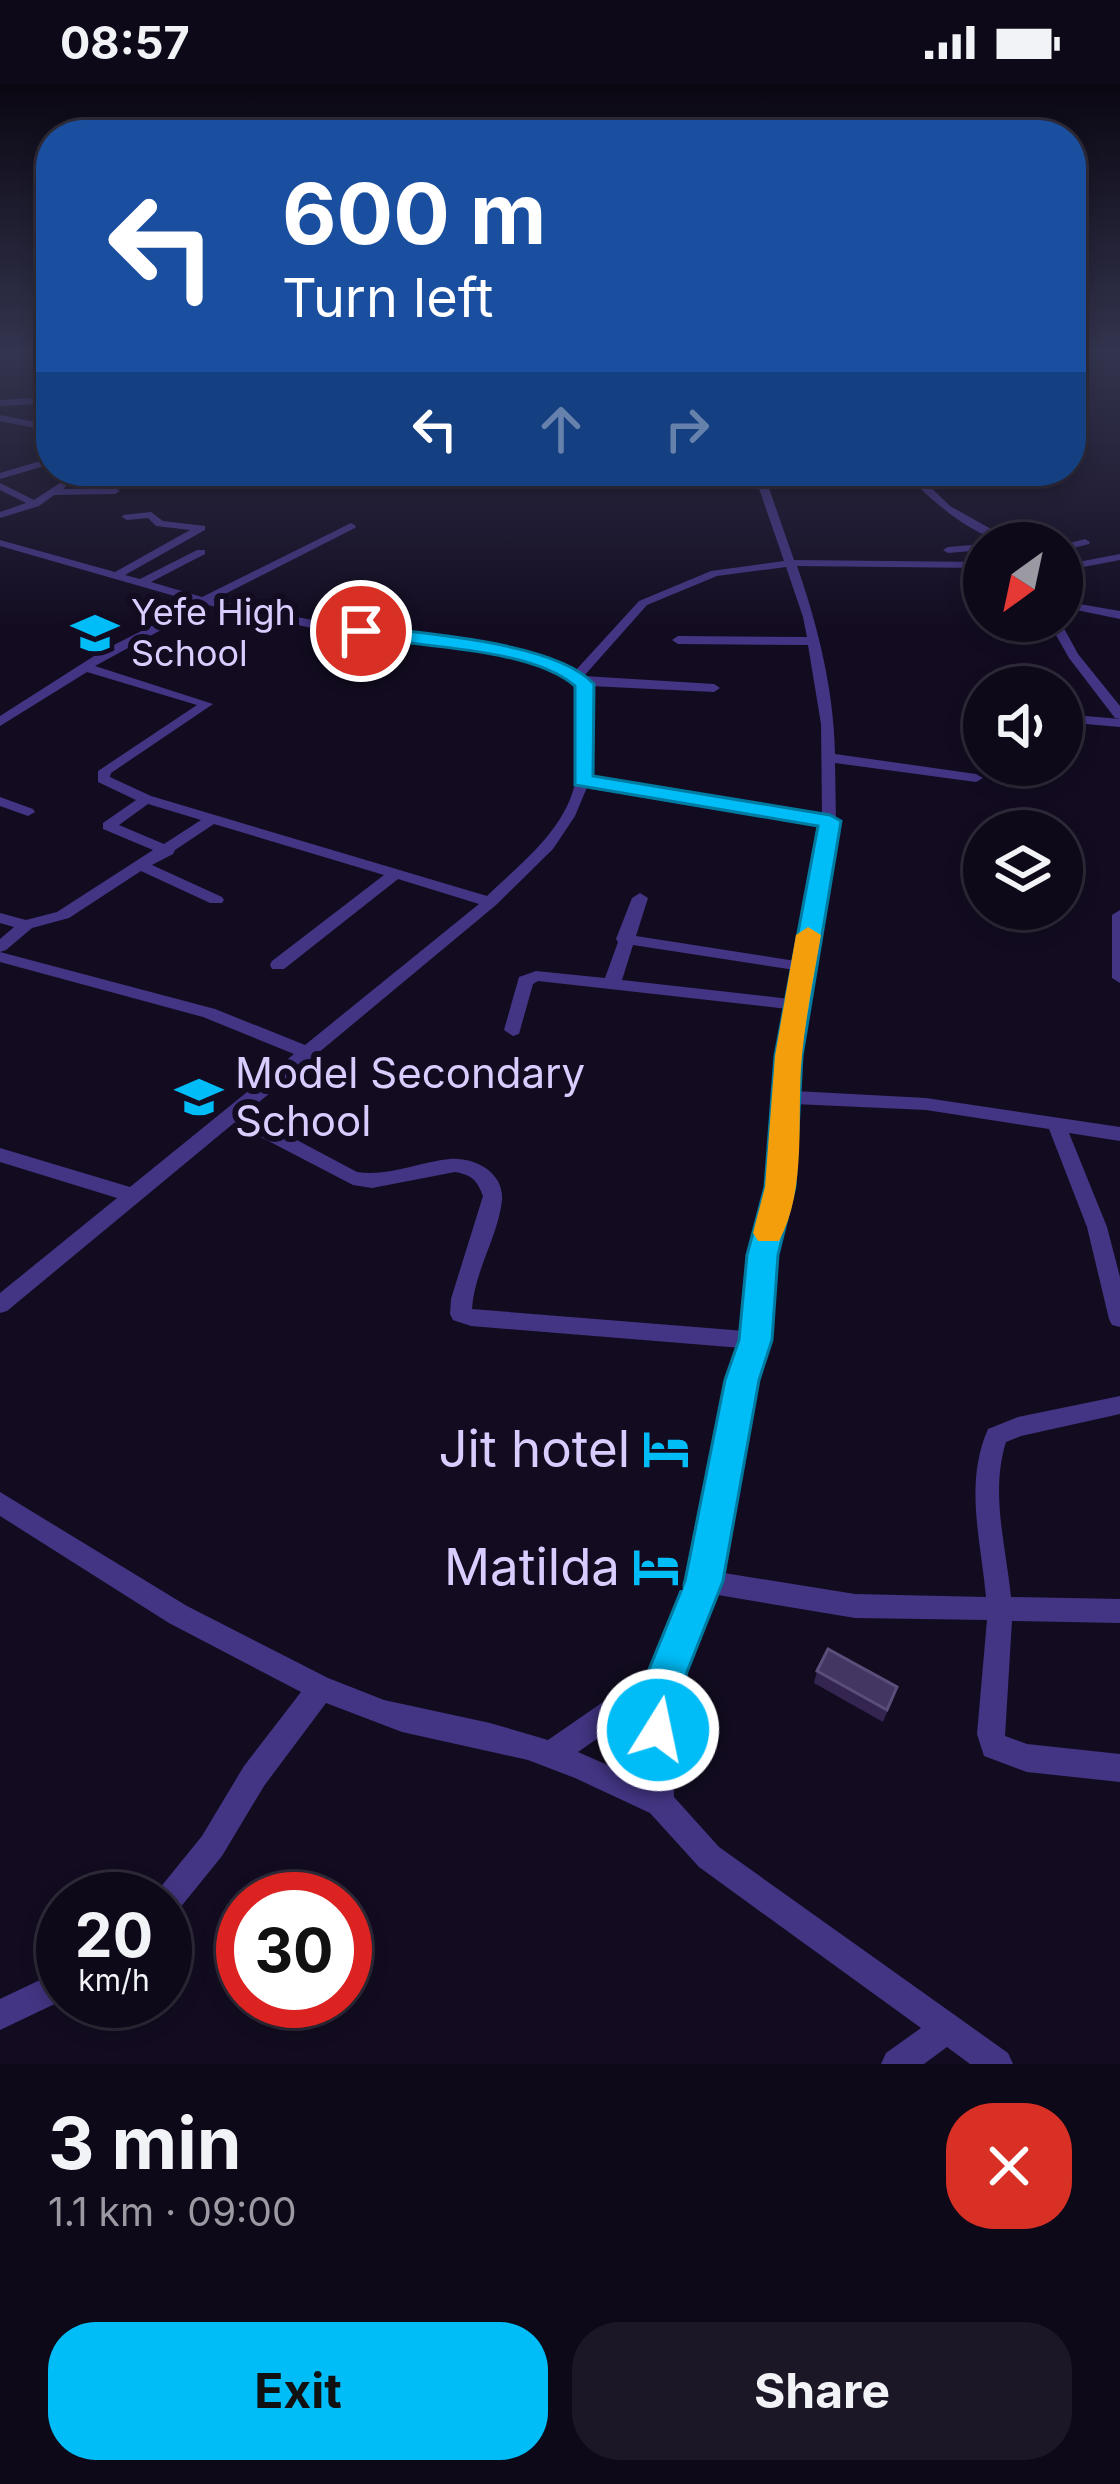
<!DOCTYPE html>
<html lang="en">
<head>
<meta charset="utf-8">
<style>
  :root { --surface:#0e0919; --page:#1c1726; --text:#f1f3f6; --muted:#9b9aa2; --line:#2e2a38; --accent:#00bdf8 }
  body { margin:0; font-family:Inter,sans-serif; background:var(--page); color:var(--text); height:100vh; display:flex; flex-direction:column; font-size:45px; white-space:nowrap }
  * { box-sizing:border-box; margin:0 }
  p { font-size:39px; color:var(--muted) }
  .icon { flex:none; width:66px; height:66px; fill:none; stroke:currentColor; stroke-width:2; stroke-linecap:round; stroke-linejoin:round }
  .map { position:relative; height:1980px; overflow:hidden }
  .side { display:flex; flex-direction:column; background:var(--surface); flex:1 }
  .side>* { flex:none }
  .banner { position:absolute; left:36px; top:36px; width:1050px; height:366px; border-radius:48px; box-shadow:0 6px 18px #0003,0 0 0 3px var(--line); background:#1a4fa0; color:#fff; overflow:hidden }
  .needle { width:78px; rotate:213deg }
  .buttons { position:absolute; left:963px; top:438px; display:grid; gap:24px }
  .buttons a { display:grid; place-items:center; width:120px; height:120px; border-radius:50%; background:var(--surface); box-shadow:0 6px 18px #0003,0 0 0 3px var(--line); font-size:60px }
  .speed { position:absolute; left:36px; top:1788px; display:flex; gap:24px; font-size:60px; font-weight:700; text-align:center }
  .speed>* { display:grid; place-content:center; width:156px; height:156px; border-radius:50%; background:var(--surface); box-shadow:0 6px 18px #0003,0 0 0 3px var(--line); line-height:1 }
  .speed small { font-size:30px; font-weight:400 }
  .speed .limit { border:18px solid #d22; background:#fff; color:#111 }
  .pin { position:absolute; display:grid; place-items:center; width:102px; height:102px; color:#fff; margin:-51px; border:6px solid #fff; border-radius:50%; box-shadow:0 3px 12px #0007 }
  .me { position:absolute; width:132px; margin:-66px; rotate:10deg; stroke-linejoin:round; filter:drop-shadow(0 0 9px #0008) }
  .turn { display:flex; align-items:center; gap:42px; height:252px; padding:0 48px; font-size:54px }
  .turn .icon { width:156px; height:156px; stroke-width:2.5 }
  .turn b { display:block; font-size:84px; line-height:102px }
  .lanes { display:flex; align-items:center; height:114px; padding:0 48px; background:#0003; justify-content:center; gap:60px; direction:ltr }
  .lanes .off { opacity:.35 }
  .round { display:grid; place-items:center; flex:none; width:126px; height:126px; border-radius:48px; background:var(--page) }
  .overview { display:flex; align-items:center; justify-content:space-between; height:204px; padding:0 48px }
  h1 { font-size:72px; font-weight:700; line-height:90px }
  .button { display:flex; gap:24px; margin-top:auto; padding:24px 48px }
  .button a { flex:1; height:138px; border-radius:48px; background:var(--accent); color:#111; font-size:48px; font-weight:700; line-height:138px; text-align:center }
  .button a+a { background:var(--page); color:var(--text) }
  .status { display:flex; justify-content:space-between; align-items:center; height:84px; padding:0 60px; background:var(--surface); direction:ltr }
  .status svg { height:33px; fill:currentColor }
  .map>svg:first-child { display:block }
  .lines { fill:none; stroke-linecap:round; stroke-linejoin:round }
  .minor { fill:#433583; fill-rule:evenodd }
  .wall { fill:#332450 }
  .building { fill:#443663; stroke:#5c4e7b; stroke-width:3 }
  .route { fill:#00bdf8; stroke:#007ba1; stroke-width:3 }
  .slow { fill:#f59e0b }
  .labels { text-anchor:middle; stroke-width:12; stroke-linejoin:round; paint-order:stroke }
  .far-poi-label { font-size:36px; fill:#d9cdff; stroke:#130c21; text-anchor:start }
  .poi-label { font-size:42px; fill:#d9cdff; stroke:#130c21; text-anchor:start }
  .near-poi-label { font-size:51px; fill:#d9cdff; stroke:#130c21; text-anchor:end }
</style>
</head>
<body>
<div class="status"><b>08:57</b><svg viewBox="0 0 49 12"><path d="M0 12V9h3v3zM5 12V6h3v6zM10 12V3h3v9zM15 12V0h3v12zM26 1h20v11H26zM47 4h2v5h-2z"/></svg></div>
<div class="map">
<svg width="1120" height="1980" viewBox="0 0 1120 1980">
  <rect width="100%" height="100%" fill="#130c21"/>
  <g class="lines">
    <g class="minor">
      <polygon points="23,269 22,271 0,275 0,271"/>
      <polygon points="51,313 51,319 0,322 0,316"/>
      <polygon points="0,331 51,341 51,347 0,337"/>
      <polygon points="51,374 51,380 0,395 0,389"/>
      <path d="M753 387H763L794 476 984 478V484L797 482C818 542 834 607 835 670L976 690 983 694 976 698 835 679 836 737 797 972 795 1007 926 1014 1120 1043V1057L1069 1049 1107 1143 1120 1193V1243L1112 1241 1109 1235 1087 1143 1049 1045 926 1026 794 1020 790 1103 773 1171 766 1256 753 1296 718 1488 855 1510 986 1513C981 1457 964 1399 988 1345L1018 1333 1120 1312V1330L1021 1352 1006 1358C990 1409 1006 1462 1011 1513L1120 1515V1539L1012 1537 1005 1652 1027 1660 1120 1670V1698L1027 1688 984 1672 977 1650 987 1536 855 1534 712 1510 681 1589 672 1646 674 1713 719 1763 1008 1969 1013 1980H970L947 1963 924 1980H881L886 1969 921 1944 699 1783 650 1729 575 1694 528 1676 402 1648 326 1619 264 1702 222 1772 175 1830 165 1835V1815H152L155 1810 202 1752 244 1682 301 1608 169 1539 0 1432V1408L187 1522 328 1594 384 1616 490 1639 548 1656 658 1580 692 1497 731 1296 742 1264 471 1242 453 1236 450 1230 451 1215 483 1112C477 1096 472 1091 455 1088L372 1104 353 1101 234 1039 7 1227 0 1229V1209L117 1114 0 1078V1064L130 1103 294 970 203 933 0 878V868L215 925 305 961 479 820 398 795 284 885H272L270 881 272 877 384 791 214 740 175 766 173 770 152 781 222 813 224 816 222 819H210L141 787 69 834 32 844 6 866 0 868V855L14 843 0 839V829L26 836 57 828 153 766 103 745V739L136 716 98 698V687L197 621 87 588 0 642V632L102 567 175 530 180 523 178 513 0 462V456L115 488 190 446 156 442 148 434 127 436 122 433 123 431 151 428 163 437 205 442V446L125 491 140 495 197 466H205V470L151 498 202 513 351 439 356 442 355 444 213 516 307 535 490 561 576 586 639 517 711 487 784 477ZM786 483 803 533 807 553 678 552 672 556 678 560 808 561 821 640 822 731 590 693V602L714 608 720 604 714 600 584 592 647 521 717 492ZM190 517 307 543 489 569 564 589 578 599C577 630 581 664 576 694 568 744 521 779 487 812L151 712 110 693 111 689 213 620 95 582 183 534 192 523ZM588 701 821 740 796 877 636 852 648 814 640 809 632 814 616 855 618 858 605 894 536 887 519 893 504 946 513 952 519 950 533 900 538 897 788 925 779 972 770 1103 753 1171 745 1247 472 1225C474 1188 498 1153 502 1116 504 1088 474 1073 450 1075 419 1078 388 1093 357 1088L246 1029 496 821 553 765 575 732ZM148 720 201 736 164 760 119 741ZM633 861 795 886 790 915 622 896ZM650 1618 644 1646 646 1698 578 1668Z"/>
      <path d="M903 387H914L950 422 1016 459C978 459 928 414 903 387Z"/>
      <polygon points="63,397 68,400 63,405 115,404 120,407 115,410 54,411 39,422 0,434 0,428 26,419 0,406 0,399 34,416"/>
      <polygon points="1085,455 1090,458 1089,460 1062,467 1062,461"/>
      <polygon points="984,460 984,466 948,469 943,466 948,463"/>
      <polygon points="1120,470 1120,476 1062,487 1062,481"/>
      <polygon points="1062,517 1120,527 1120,535 1062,523"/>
      <polygon points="1048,537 1060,537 1078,570 1120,622 1120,635 1115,634 1069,574"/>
      <polygon points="1062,630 1120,635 1120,643 1062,638"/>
      <polygon points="0,713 33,725 35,728 28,732 0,722"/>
      <polygon points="1120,826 1120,899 1112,894 1112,831"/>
      <polygon points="63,1885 63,1916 0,1946 0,1915"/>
    </g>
  </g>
  <polygon class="wall" points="817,1587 893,1614 883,1638 814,1599"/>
  <polygon class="building" points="828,1565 897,1603 887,1626 817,1587"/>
  <linearGradient id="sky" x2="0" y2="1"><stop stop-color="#0a0712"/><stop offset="0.49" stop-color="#33344e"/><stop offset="1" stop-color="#33344e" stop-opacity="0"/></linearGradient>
  <rect width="1120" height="546" fill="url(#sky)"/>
  <path class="route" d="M361 542C419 549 556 558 594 600L593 692 830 731 841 737 802 972 795 1103 778 1171 772 1256 759 1296 723 1497 687 1588 672 1661 658 1667 643 1661 637 1646 648 1588 685 1497 725 1296 739 1256 747 1171 765 1103 775 972 818 742 575 701V602C528 562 415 564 355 551L352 547Z"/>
  <path class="slow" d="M808 843 821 851C814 891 806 931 802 971 796 1030 808 1104 779 1157H758L753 1149 765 1103 775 972 796 851Z"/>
  <defs>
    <symbol id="school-bare" viewBox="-9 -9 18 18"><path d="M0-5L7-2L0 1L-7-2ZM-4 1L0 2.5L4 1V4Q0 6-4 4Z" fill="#00bdf8" stroke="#130c21" stroke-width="2.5" paint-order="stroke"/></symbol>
    <symbol id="hotel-bare" viewBox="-9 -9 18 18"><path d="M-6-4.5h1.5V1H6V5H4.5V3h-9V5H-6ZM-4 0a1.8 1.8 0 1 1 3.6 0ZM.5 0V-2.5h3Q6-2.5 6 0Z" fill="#00bdf8" stroke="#130c21" stroke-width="2.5" paint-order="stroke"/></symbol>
  </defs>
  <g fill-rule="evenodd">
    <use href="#school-bare" x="62" y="516" width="66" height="66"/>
    <use href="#school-bare" x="166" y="980" width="66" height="66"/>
    <use href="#hotel-bare" x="633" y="1332" width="66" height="66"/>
    <use href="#hotel-bare" x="623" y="1450" width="66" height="66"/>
  </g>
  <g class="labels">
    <g class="far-poi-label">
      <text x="131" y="541">Yefe High<tspan x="131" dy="41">School</tspan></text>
    </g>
    <g class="poi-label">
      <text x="235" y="1004">Model Secondary<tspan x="235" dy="48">School</tspan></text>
    </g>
    <g class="near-poi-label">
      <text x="630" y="1383">Jit hotel</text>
      <text x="620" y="1501">Matilda</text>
    </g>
  </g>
</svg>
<div class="buttons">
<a><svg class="needle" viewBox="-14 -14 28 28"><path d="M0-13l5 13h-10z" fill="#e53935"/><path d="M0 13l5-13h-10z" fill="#9b9aa2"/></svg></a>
<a><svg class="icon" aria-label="sound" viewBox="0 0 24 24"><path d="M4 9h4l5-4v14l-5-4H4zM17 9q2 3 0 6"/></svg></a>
<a><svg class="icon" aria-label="layers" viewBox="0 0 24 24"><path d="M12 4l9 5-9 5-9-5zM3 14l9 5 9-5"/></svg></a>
</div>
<div class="speed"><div>20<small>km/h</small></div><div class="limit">30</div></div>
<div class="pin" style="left:361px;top:547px;background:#d93025"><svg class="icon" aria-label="arrive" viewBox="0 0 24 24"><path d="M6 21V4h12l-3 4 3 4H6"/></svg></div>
<svg class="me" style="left:658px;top:1646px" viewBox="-20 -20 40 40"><circle r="17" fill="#00bdf8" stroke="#fff" stroke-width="3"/><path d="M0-11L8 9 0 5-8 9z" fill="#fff"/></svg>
<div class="banner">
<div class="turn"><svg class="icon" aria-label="left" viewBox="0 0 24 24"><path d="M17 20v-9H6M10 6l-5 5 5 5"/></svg><div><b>600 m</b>Turn left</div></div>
<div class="lanes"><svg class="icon" aria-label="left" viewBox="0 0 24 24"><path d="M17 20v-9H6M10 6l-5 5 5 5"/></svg><svg class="icon off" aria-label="ahead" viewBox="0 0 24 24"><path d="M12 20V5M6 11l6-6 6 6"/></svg><svg class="icon off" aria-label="right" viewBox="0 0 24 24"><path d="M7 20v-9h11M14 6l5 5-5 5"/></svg></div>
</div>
</div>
<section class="side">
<div class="overview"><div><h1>3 min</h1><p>1.1 km · 09:00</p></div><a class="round" style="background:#d93025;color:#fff"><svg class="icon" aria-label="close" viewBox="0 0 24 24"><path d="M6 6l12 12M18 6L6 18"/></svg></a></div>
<div class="button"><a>Exit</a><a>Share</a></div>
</section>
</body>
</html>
